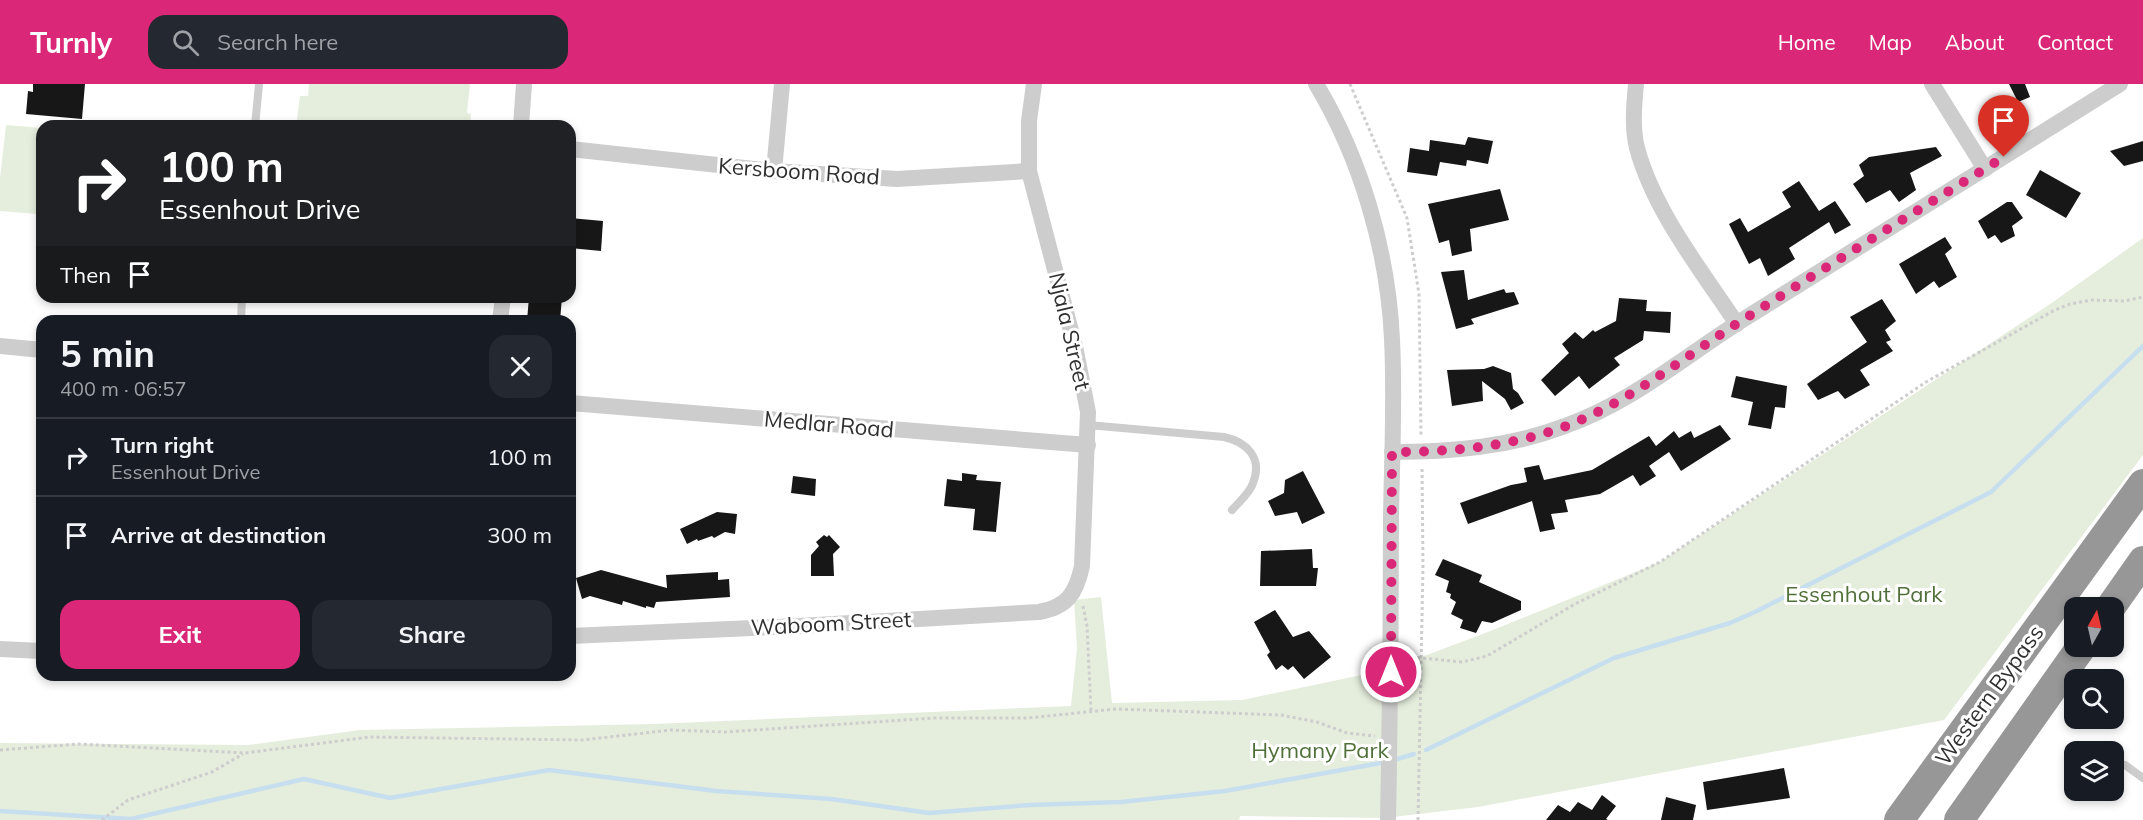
<!DOCTYPE html>
<html lang="en">
<head>
<meta charset="utf-8">
<style>
  :root { --surface:#171b24; --page:#242831; --text:#f1f3f6; --muted:#9ea1a6; --line:#363941; --accent:#db2777 }
  body { margin:0; font-family:Mulish,sans-serif; background:var(--page); color:var(--text); height:100vh; display:flex; flex-direction:column; font-size:22px; white-space:nowrap }
  * { box-sizing:border-box; margin:0 }
  p { font-size:20px; color:var(--muted) }
  .icon { flex:none; width:33px; height:33px; fill:none; stroke:currentColor; stroke-width:2; stroke-linecap:round; stroke-linejoin:round }
  .map { position:relative; flex:1; overflow:hidden }
  .sheet { position:absolute; left:36px; top:231px; width:540px; height:366px; display:flex; flex-direction:column; background:var(--surface); border-radius:18px; box-shadow:0 3px 9px #0003 }
  .sheet>* { flex:none }
  .top-card { position:absolute; left:36px; top:36px; width:540px; height:183px; border-radius:18px; box-shadow:0 3px 9px #0003; background:#202124; color:#fff; overflow:hidden }
  .needle { width:39px; rotate:8deg }
  .fabs { position:absolute; left:2064px; top:513px; display:grid; gap:12px }
  .fabs a { display:grid; place-items:center; width:60px; height:60px; border-radius:12px; background:var(--surface); box-shadow:0 3px 9px #0003; font-size:30px }
  .pin { position:absolute; display:grid; place-items:center; width:51px; height:51px; color:#fff; margin:-62px -26px; border-radius:50% 50% 50% 0; rotate:-45deg; box-shadow:0 0 6px #0007 }
  .pin .icon { rotate:45deg }
  .me { position:absolute; width:66px; margin:-33px; rotate:0deg; stroke-linejoin:round; filter:drop-shadow(0 0 4px #0008) }
  .turn { display:flex; align-items:center; gap:21px; height:126px; padding:0 24px; font-size:27px }
  .turn .icon { width:78px; height:78px; stroke-width:2.5 }
  .turn b { display:block; font-size:42px; line-height:51px }
  .then { display:flex; align-items:center; height:57px; padding:0 24px; background:#0003; gap:12px; font-size:22px }
  .round { display:grid; place-items:center; flex:none; width:63px; height:63px; border-radius:18px; background:var(--page) }
  .headline { display:flex; align-items:center; justify-content:space-between; height:102px; padding:0 24px }
  h1 { font-size:36px; font-weight:700; line-height:45px }
  .button { display:flex; gap:12px; margin-top:auto; padding:12px 24px }
  .button a { flex:1; height:69px; border-radius:18px; background:var(--accent); color:#fff; font-size:24px; font-weight:700; line-height:69px; text-align:center }
  .button a+a { background:var(--page); color:var(--text) }
  ul { padding:0; list-style:none }
  li { display:flex; align-items:center; gap:18px; height:78px; padding:0 24px; border-top:2px solid var(--line) }
  li div { flex:1 }
  li b { display:block; font-size:22px }
  li em { font-style:normal }
  header { display:flex; align-items:center; gap:36px; box-sizing:border-box; height:84px; padding:0 30px; background:var(--accent); color:#fff }
  header strong { font-size:28px }
  nav { display:flex; gap:33px; margin-inline-start:auto; font-size:21px }
  .search { width:420px; height:54px; background:var(--page); display:flex; align-items:center; gap:15px; box-sizing:border-box; padding:0 21px; border-radius:18px; color:var(--muted); font-size:22px }
  .map>svg:first-child { display:block }
  .green { fill:#e5eedd }
  .lines { fill:none; stroke-linecap:round; stroke-linejoin:round }
  .stream { stroke:#c7deef; stroke-width:4.5 }
  .building { fill:#171717 }
  .path { stroke:#cdcdcd; stroke-width:3; stroke-dasharray:3 3; stroke-linecap:butt }
  .lane { stroke:#cdcdcd; stroke-width:8 }
  .street { stroke:#cdcdcd; stroke-width:16 }
  .highway { stroke:#979797; stroke-width:30 }
  .route { stroke:#db2777; stroke-width:10; stroke-dasharray:0 18 }
  .labels { text-anchor:middle; stroke-width:6; stroke-linejoin:round; paint-order:stroke }
  .street-label { font-size:22px; fill:#303030; stroke:#fff }
  .park-label { font-size:22px; fill:#517039; stroke:#fff }
</style>
</head>
<body>
<header>
<strong>Turnly</strong>
<div class="search"><svg class="icon" aria-label="search" viewBox="0 0 24 24"><circle cx="10" cy="10" r="6"/><path d="M15 15l6 6"/></svg>Search here</div>
<nav><a>Home</a><a>Map</a><a>About</a><a>Contact</a></nav>
</header>
<div class="map">
<svg width="2143" height="736" viewBox="0 0 2143 736">
  <rect width="100%" height="100%" fill="#fff"/>
  <g class="green">
    <polygon points="309,0 470,0 467,29 471,30 470,42 296,42 300,12 308,12"/>
    <polygon points="6,41 42,44 42,85 37,130 0,127 0,94"/>
    <polygon points="2143,154 2143,371 1944,636 1478,723 1385,734 1240,732 1239,736 0,736 0,659 248,661 360,646 654,640 1071,622 1077,564 1074,516 1101,513 1112,619 1242,616 1390,585 1493,546 1660,478 2053,218"/>
  </g>
  <g class="lines">
    <g class="stream">
      <polyline points="1426,666 1614,574 1730,539 1755,528 1991,408 2143,262"/>
      <polyline points="1394,676 1414,670"/>
      <polyline points="0,727 131,735 304,695 390,714 549,686 716,707 831,715 929,729 1030,721 1121,718 1225,707 1386,678"/>
    </g>
  </g>
  <g class="building">
    <polygon points="33,0 85,0 82,35 26,30 28,7 33,8"/>
    <polygon points="2009,0 2025,0 2030,13 2018,18"/>
    <polygon points="1468,53 1493,57 1488,80 1467,76 1466,82 1440,78 1437,92 1407,88 1410,64 1429,67 1430,56 1465,61"/>
    <polygon points="2143,57 2143,77 2124,82 2110,67"/>
    <polygon points="1936,63 1942,72 1910,89 1916,106 1899,118 1890,106 1866,119 1853,100 1864,92 1859,81 1869,73"/>
    <polygon points="2040,86 2081,109 2066,134 2026,111"/>
    <polygon points="1799,97 1819,127 1835,117 1851,141 1835,150 1829,138 1789,164 1795,175 1768,192 1760,174 1749,180 1729,140 1740,134 1748,148 1791,123 1782,108"/>
    <polygon points="1500,105 1509,136 1470,145 1472,167 1452,172 1449,156 1439,159 1428,120"/>
    <polygon points="2007,118 2012,118 2023,134 2012,142 2015,152 2001,159 1995,151 1988,155 1978,137"/>
    <polygon points="570,134 603,137 601,167 570,164"/>
    <polygon points="1945,153 1952,164 1945,170 1957,193 1939,204 1934,197 1916,210 1899,180"/>
    <polygon points="1464,186 1468,216 1504,205 1506,209 1514,208 1519,220 1471,235 1474,240 1456,245 1441,188"/>
    <polygon points="529,213 562,213 560,237 527,237"/>
    <polygon points="1619,214 1647,216 1646,227 1671,228 1670,249 1644,247 1643,256 1614,274 1620,281 1589,305 1579,292 1555,312 1541,296 1569,269 1562,260 1575,248 1583,255 1593,246 1595,248 1616,237"/>
    <polygon points="1882,215 1896,237 1885,246 1891,256 1886,258 1893,267 1860,286 1870,301 1845,315 1838,307 1818,316 1807,300 1867,258 1850,233"/>
    <polygon points="1493,282 1511,289 1513,305 1518,309 1524,319 1511,326 1505,315 1482,297 1483,317 1452,322 1447,286 1484,285"/>
    <polygon points="1736,292 1787,302 1785,324 1775,323 1771,345 1748,341 1753,318 1731,313"/>
    <polygon points="1720,341 1731,355 1681,387 1669,368 1649,382 1656,392 1640,402 1633,391 1600,410 1565,416 1568,428 1551,430 1555,445 1540,448 1532,417 1468,440 1460,419 1511,401 1527,398 1524,384 1539,381 1544,396 1592,386 1649,352 1656,362 1674,347 1679,354 1691,347 1694,354"/>
    <polygon points="1303,387 1325,429 1302,440 1297,428 1275,432 1268,417 1284,409 1285,396"/>
    <polygon points="962,389 977,391 976,396 1001,398 996,448 973,446 975,425 944,422 947,395 962,397"/>
    <polygon points="793,392 816,395 815,412 791,409"/>
    <polygon points="717,428 737,430 735,450 725,448 714,454 712,452 698,457 697,455 687,460 680,445"/>
    <polygon points="824,451 827,453 829,451 840,463 833,470 834,492 811,492 811,471 819,462 816,458"/>
    <polygon points="1312,465 1313,484 1318,484 1316,502 1260,502 1261,467"/>
    <polygon points="1443,475 1482,491 1479,498 1521,517 1521,526 1492,539 1482,537 1476,549 1460,544 1463,536 1451,530 1456,518 1450,514 1451,510 1446,508 1449,497 1435,491"/>
    <polygon points="601,486 667,504 666,491 718,488 718,496 729,495 730,513 656,518 654,524 646,522 646,524 623,517 622,521 590,512 582,515 576,494"/>
    <polygon points="1275,526 1293,553 1309,547 1331,573 1304,595 1293,582 1288,586 1282,581 1276,586 1267,571 1270,568 1254,538"/>
    <polygon points="1784,684 1790,714 1707,726 1703,698"/>
    <polygon points="1602,711 1616,722 1606,735 1608,736 1546,736 1558,721 1570,728 1578,718 1592,726"/>
    <polygon points="1666,713 1696,721 1693,736 1661,736"/>
  </g>
  <g class="lines">
    <g class="path">
      <polyline points="1350,0 1407,134 1419,210 1421,352"/>
      <polyline points="1083,522 1087,542 1091,627"/>
      <polyline points="1406,576 1412,573 1462,578 1487,572 1575,520 1660,478 1926,298 2053,227 2070,220 2092,216 2124,217 2143,213"/>
      <polyline points="0,666 78,660 245,669 370,653 582,656 671,646 725,648 934,634 1028,634 1116,625 1281,631 1317,638 1347,649 1375,652"/>
      <polyline points="102,736 128,716 212,688 243,670"/>
      <polyline points="1418,736 1423,482 1422,382"/>
    </g>
    <g class="lane">
      <polyline points="255,42 259,0"/>
      <polyline points="241,237 242,213"/>
      <path d="M1088 341 1224 353C1247 358 1263 374 1253 399 1250 409 1239 418 1232 426"/>
      <polyline points="2125,681 2143,694"/>
    </g>
    <g class="street">
      <path d="M1316 0C1361 75 1388 167 1392 255 1395 313 1392 373 1391 432 1391 533 1390 635 1388 736"/>
      <path d="M1636 0C1634 21 1632 44 1637 64 1654 127 1701 186 1737 240"/>
      <polyline points="1932,0 1985,85"/>
      <polyline points="521,42 524,0"/>
      <polyline points="570,65 774,87 897,95 1029,87"/>
      <polyline points="774,87 782,0"/>
      <polyline points="500,237 503,213"/>
      <polyline points="0,262 42,266"/>
      <polyline points="570,319 1088,361"/>
      <path d="M1392 368C1451 368 1510 363 1565 342 1631 319 1685 272 1744 235 1869 157 1995 78 2120 0"/>
      <path d="M570 552 799 542 1039 528C1067 523 1076 510 1082 482L1088 328 1075 262 1029 87V37L1034 0"/>
      <polyline points="0,565 42,567"/>
    </g>
    <g class="highway">
      <polyline points="2110,524 2143,477"/>
      <polyline points="1899,736 2143,400"/>
      <polyline points="1959,736 2082,562"/>
    </g>
  </g>
  <g class="lines">
    <path class="route" d="M1391 588 1392 368C1445 368 1498 364 1549 348 1619 326 1677 278 1738 239 1826 183 1915 128 2004 73"/>
  </g>
  <g class="labels">
    <g class="street-label">
      <text transform="translate(799 87) rotate(4)" y="8">Kersboom Road</text>
      <text transform="translate(1070 247) rotate(77)" y="8">Njala Street</text>
      <text transform="translate(829 340) rotate(5)" y="8">Medlar Road</text>
      <text transform="translate(831 539) rotate(-3)" y="8">Waboom Street</text>
      <text transform="translate(1989 611) rotate(-54)" y="8">Western Bypass</text>
    </g>
    <g class="park-label">
      <text x="1864" y="518">Essenhout Park</text>
      <text x="1320" y="674">Hymany Park</text>
    </g>
  </g>
</svg>
<div class="fabs">
<a><svg class="needle" viewBox="-14 -14 28 28"><path d="M0-13l5 13h-10z" fill="#e53935"/><path d="M0 13l5-13h-10z" fill="#9ea1a6"/></svg></a>
<a><svg class="icon" aria-label="search" viewBox="0 0 24 24"><circle cx="10" cy="10" r="6"/><path d="M15 15l6 6"/></svg></a>
<a><svg class="icon" aria-label="layers" viewBox="0 0 24 24"><path d="M12 4l9 5-9 5-9-5zM3 14l9 5 9-5"/></svg></a>
</div>
<div class="pin" style="left:2004px;top:73px;background:#d93025"><svg class="icon" aria-label="arrive" viewBox="0 0 24 24"><path d="M6 21V4h12l-3 4 3 4H6"/></svg></div>
<svg class="me" style="left:1391px;top:588px" viewBox="-20 -20 40 40"><circle r="17" fill="#db2777" stroke="#fff" stroke-width="3"/><path d="M0-11L8 9 0 5-8 9z" fill="#fff"/></svg>
<div class="top-card">
<div class="turn"><svg class="icon" aria-label="right" viewBox="0 0 24 24"><path d="M7 20v-9h11M14 6l5 5-5 5"/></svg><div><b>100 m</b>Essenhout Drive</div></div>
<div class="then">Then<svg class="icon" aria-label="arrive" viewBox="0 0 24 24"><path d="M6 21V4h12l-3 4 3 4H6"/></svg></div>
</div>
<section class="sheet">
<div class="headline"><div><h1>5 min</h1><p>400 m · 06:57</p></div><a class="round"><svg class="icon" aria-label="close" viewBox="0 0 24 24"><path d="M6 6l12 12M18 6L6 18"/></svg></a></div>
<ul>
<li><svg class="icon" aria-label="right" viewBox="0 0 24 24"><path d="M7 20v-9h11M14 6l5 5-5 5"/></svg><div><b>Turn right</b><p>Essenhout Drive</p></div><em>100 m</em></li>
<li><svg class="icon" aria-label="arrive" viewBox="0 0 24 24"><path d="M6 21V4h12l-3 4 3 4H6"/></svg><div><b>Arrive at destination</b></div><em>300 m</em></li>
</ul>
<div class="button"><a>Exit</a><a>Share</a></div>
</section>
</div>
</body>
</html>
